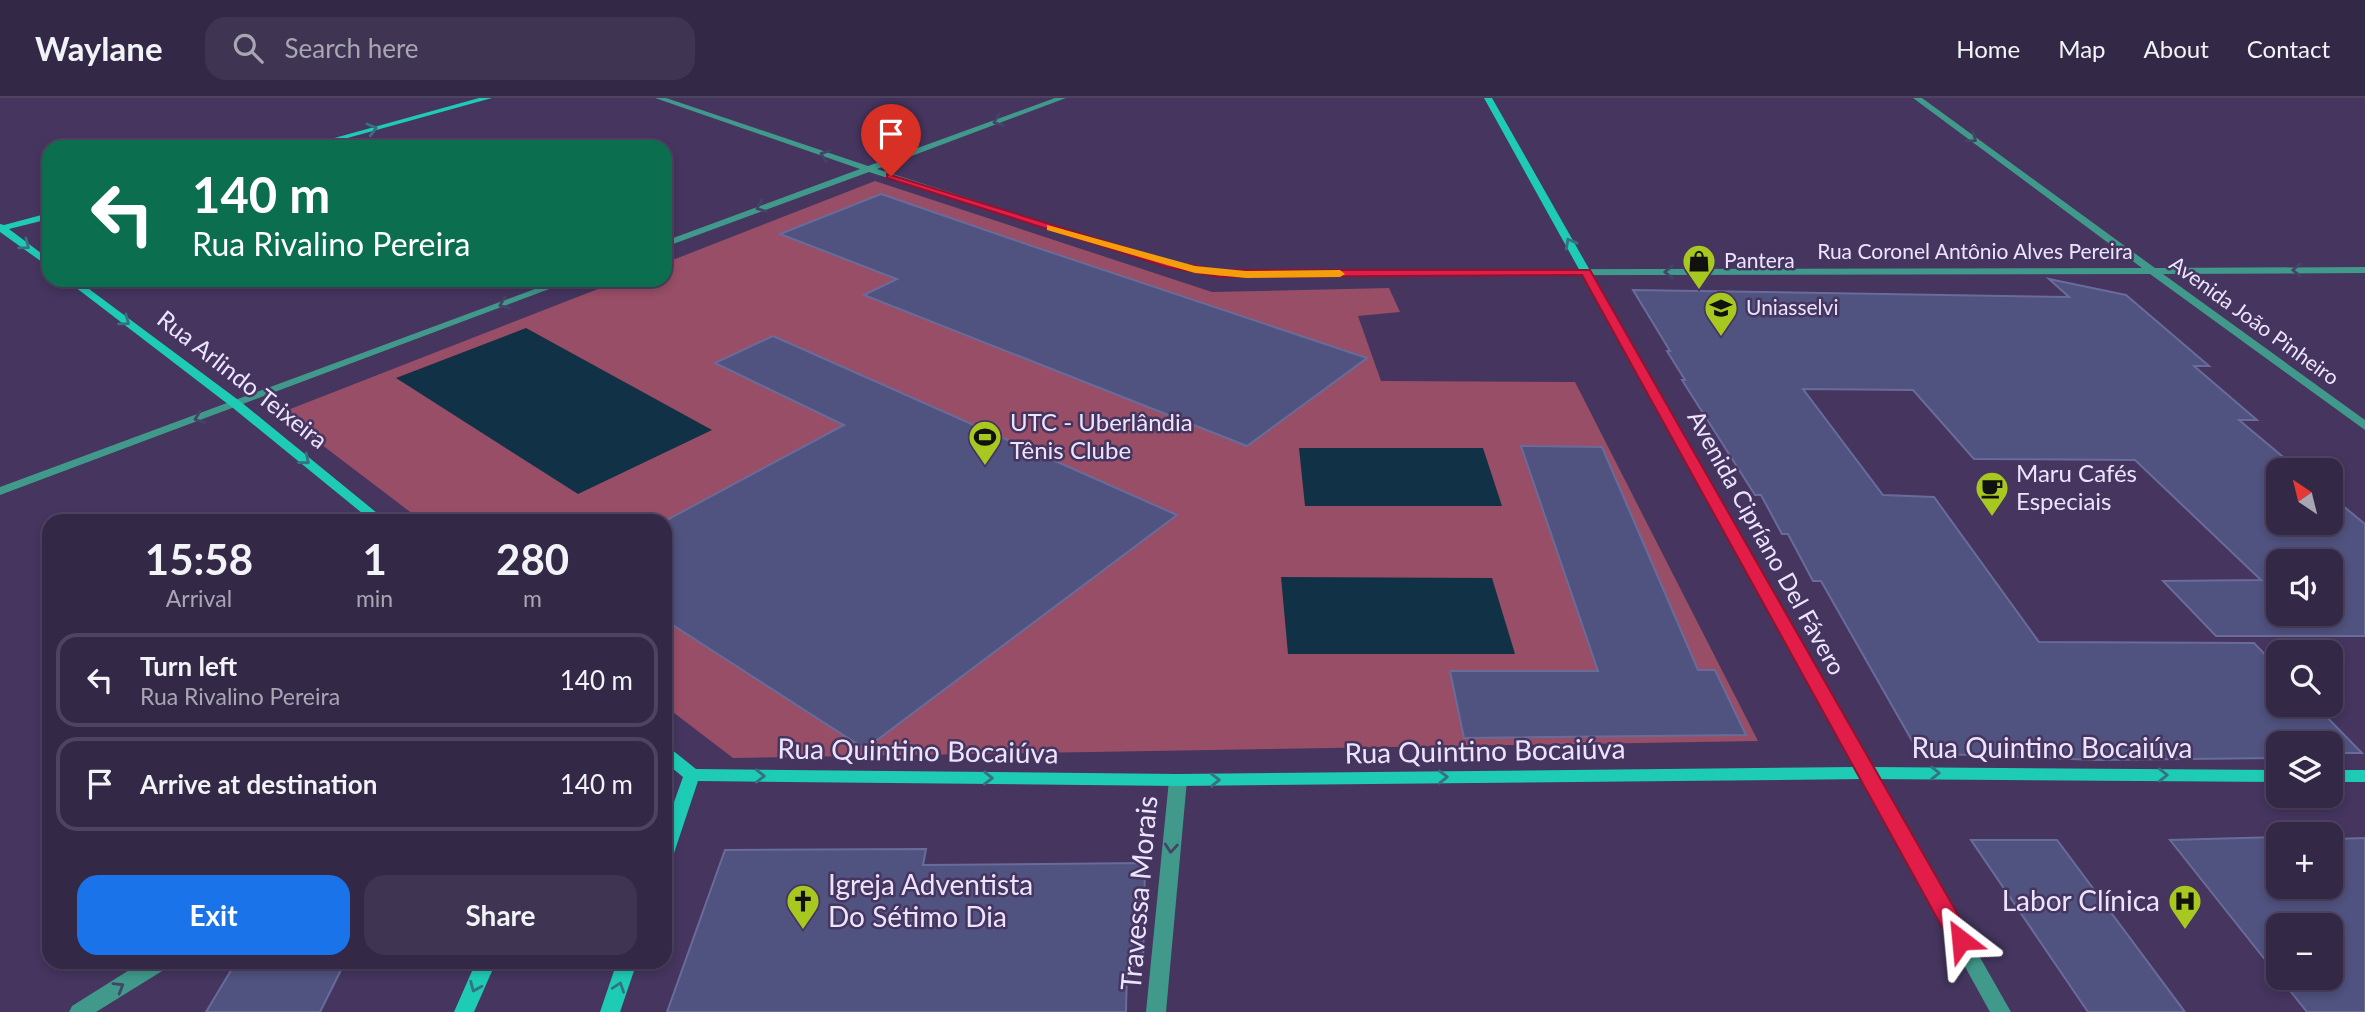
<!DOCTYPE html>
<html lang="en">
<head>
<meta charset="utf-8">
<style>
  :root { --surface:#342847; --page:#3f3452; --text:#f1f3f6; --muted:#a9a6b4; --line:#4e4460; --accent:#1a73e8 }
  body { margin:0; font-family:Lato,sans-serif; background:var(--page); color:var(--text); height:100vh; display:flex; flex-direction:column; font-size:26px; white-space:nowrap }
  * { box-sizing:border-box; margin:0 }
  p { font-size:23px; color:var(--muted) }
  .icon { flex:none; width:38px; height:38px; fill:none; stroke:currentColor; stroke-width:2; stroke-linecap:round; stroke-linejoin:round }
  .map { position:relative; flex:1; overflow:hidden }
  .details { position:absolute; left:42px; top:416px; width:630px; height:455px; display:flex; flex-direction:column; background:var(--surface); border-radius:21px; box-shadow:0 4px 10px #0003,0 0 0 2px var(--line) }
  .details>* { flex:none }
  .hud { position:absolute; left:42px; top:42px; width:630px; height:147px; border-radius:21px; box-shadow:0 4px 10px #0003,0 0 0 2px var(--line); background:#0b6e4f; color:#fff; overflow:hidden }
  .needle { width:46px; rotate:325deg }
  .controls { position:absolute; left:2266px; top:360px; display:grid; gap:14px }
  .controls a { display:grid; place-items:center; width:77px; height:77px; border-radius:14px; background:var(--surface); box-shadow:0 4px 10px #0003,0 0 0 2px var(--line); font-size:35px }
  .pin { position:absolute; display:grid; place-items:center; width:60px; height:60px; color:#fff; margin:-72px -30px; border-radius:50% 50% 50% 0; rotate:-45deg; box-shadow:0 0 7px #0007 }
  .pin .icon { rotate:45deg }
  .me { position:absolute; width:77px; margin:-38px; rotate:331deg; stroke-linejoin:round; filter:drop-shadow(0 0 5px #0008) }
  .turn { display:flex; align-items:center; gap:24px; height:147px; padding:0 35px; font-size:32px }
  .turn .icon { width:91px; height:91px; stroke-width:2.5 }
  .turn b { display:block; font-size:49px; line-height:60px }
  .eta { display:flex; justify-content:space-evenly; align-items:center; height:119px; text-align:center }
  .eta b { font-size:42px; font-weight:700; line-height:49px }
  .button { display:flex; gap:14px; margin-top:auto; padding:14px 35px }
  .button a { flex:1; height:80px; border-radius:21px; background:var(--accent); color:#fff; font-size:28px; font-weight:700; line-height:80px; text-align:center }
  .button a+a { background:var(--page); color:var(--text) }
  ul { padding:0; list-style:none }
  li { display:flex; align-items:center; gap:21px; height:94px; margin:0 14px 10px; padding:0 21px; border:4px solid var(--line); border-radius:21px }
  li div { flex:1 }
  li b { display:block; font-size:26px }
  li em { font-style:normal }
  header { display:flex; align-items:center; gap:42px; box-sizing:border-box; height:98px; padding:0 35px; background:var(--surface); border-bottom:2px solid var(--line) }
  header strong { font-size:33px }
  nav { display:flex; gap:38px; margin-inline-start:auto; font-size:24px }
  .search { width:490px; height:63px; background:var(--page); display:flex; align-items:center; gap:18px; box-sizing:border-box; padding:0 24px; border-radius:21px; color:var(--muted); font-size:26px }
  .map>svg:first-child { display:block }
  .green { fill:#984e66 }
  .water { fill:#113147 }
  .building { fill:#50527f; stroke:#696c9a; stroke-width:2; fill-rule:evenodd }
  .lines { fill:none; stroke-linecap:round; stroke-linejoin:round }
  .street { fill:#40998b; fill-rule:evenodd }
  .secondary { fill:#1ecbb5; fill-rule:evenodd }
  .oneway { stroke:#446 }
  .oneway2 { stroke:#357181 }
  .route { fill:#e11d48; stroke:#92132f; stroke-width:2 }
  .slow { fill:#f59e0b }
  .labels { text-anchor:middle; stroke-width:5; stroke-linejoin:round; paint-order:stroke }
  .far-street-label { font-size:21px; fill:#ece4fe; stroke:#45355f }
  .far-poi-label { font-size:21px; fill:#ece4fe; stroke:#45355f; text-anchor:start }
  .street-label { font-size:24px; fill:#ece4fe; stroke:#45355f }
  .poi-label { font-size:24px; fill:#ece4fe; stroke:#45355f; text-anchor:start }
  .near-street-label { font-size:28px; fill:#ece4fe; stroke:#45355f }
  .near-poi-label { font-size:28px; fill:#ece4fe; stroke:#45355f; text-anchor:start }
</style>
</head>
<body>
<header>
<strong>Waylane</strong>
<div class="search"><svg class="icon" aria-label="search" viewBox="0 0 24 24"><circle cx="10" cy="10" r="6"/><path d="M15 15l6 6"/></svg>Search here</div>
<nav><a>Home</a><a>Map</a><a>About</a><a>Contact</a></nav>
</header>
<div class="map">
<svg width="2365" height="914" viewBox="0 0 2365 914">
  <rect width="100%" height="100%" fill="#45355f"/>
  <polygon class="green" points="875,83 1212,194 1389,190 1400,214 1358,218 1381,283 1575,284 1758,643 733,660 665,608 665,424 422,423 280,315 621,182 665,182 665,165"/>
  <g class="water">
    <polygon points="526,230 712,332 578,396 396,280"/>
    <polygon points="1299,350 1483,350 1502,408 1305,408"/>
    <polygon points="1281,479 1492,480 1515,556 1288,556"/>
  </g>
  <g class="building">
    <polygon points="881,96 1029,147 1367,260 1247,348 864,197 897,181 780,136"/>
    <path d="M2049 181 2126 197 2209 268H2194L2257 322H2239L2300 373H2278V425H2331V398L2365 426V538H2216L2163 483 2261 482 2135 362 1974 361 1913 292 1803 291 1883 397 1934 399 2039 544 2254 545 2278 570V607H2315L2362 655H2331V646H2278V660L2095 662 1919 655 1821 483H1813L1788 436H1782L1761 397H1755L1682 282H1685L1667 253H1670L1633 192 2069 199ZM2278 464H2331V516H2278Z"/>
    <polygon points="773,238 1177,417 865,651 665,522 665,423 844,327 715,265"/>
    <polygon points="1521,348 1602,349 1698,572 1715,572 1746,637 1464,640 1450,573 1598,573"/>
    <polygon points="2278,739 2278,789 2331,789 2331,741 2365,740 2365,914 2307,914 2280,880 2331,880 2331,828 2278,828 2278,878 2170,742"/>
    <polygon points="1971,742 2057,742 2185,914 2088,914"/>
    <polygon points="926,751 923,767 1145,765 1143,868 1127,868 1126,914 667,914 725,752"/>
    <polygon points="274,864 345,864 320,914 206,914 233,869 271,869"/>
  </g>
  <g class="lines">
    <g class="street">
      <polygon points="655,0 666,0 868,68 1055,0 1066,0 877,71 1150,158 1219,172 2142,170 1913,0 1922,0 2155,170 2365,169 2365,175 2163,176 2365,322 2365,332 2150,176 1219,178 1145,162 869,74 665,149 665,143 860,71"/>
      <polygon points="559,182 573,182 0,397 0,389"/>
      <polygon points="1867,669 1873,671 2011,914 1990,914 1858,675 1861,671"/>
      <polygon points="1178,676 1184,678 1187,682 1166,914 1146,914 1169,682 1172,678"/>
      <polygon points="142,864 170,864 167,870 96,914 69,914 72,908"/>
    </g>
    <g class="secondary">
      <polygon points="479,0 492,0 315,49 302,49"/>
      <polygon points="1484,0 1492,0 1872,669 2278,672 2278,684 1867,681 1178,688 698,683 674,755 671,760 665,762 665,729 683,679 665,664 665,649 671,651 696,671 1178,676 1855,669"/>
      <polygon points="49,115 49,121 9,131 49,161 49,169 0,134 0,126 4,127"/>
      <polygon points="66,182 77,182 241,304 388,424 373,424 233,310"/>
      <rect x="2331" y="672" width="34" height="12"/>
      <polygon points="476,864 496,864 474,914 454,914"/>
      <polygon points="617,864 637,864 620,914 600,914"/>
    </g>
  </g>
  <defs><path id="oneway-chevron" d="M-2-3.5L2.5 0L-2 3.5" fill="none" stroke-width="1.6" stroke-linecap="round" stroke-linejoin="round" transform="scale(1.75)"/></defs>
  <g class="oneway">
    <use href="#oneway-chevron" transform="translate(998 23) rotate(160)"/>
    <use href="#oneway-chevron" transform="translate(1972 40) rotate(36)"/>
    <use href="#oneway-chevron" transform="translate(825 57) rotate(-161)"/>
    <use href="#oneway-chevron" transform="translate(761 109) rotate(159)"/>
    <use href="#oneway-chevron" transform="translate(2297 172) rotate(180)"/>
    <use href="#oneway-chevron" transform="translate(1669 174) rotate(180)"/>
    <use href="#oneway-chevron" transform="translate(504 206) rotate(159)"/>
    <use href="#oneway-chevron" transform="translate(199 320) rotate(160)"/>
    <use href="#oneway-chevron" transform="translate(1171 750) rotate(95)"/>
    <use href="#oneway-chevron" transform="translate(119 889) rotate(-31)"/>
  </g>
  <g class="oneway2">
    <use href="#oneway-chevron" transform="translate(372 31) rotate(-15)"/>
    <use href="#oneway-chevron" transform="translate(1570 145) rotate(-119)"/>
    <use href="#oneway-chevron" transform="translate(25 147) rotate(37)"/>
    <use href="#oneway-chevron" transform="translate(125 223) rotate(37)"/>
    <use href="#oneway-chevron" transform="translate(305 362) rotate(39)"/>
    <use href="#oneway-chevron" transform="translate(1935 675)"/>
    <use href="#oneway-chevron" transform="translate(2163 677)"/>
    <use href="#oneway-chevron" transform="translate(760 678) rotate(1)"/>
    <use href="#oneway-chevron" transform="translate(1443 679) rotate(-1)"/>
    <use href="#oneway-chevron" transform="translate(988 680) rotate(1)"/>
    <use href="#oneway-chevron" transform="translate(1215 682) rotate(-1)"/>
    <use href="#oneway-chevron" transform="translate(475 889) rotate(113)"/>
    <use href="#oneway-chevron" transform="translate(619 889) rotate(-71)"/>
  </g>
  <polygon class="route" points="887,76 1173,164 1219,172 1590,172 1969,836 1972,842 1969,849 1961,852 1953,849 1582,177 1219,179 1167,169 887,80"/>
  <polygon class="slow" points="1047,127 1195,168 1246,173 1340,172 1345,176 1340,179 1246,180 1195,175 1047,132"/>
  <defs>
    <symbol id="shop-pin" viewBox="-11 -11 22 30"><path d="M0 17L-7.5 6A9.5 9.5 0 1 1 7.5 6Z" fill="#a7c81f" stroke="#45355f"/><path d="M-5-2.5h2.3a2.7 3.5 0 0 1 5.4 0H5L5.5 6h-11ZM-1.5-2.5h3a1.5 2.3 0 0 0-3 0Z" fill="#111"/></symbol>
    <symbol id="university-pin" viewBox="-11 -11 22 30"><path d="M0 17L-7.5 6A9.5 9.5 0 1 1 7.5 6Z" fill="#a7c81f" stroke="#45355f"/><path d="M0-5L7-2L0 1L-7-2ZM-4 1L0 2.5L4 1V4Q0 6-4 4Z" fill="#111"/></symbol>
    <symbol id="stadium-pin" viewBox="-11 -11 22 30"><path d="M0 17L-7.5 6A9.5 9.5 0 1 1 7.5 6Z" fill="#a7c81f" stroke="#45355f"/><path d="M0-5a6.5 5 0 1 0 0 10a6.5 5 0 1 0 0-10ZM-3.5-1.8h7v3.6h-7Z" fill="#111"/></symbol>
    <symbol id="cafe-pin" viewBox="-11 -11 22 30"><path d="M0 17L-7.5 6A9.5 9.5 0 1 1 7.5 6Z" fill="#a7c81f" stroke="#45355f"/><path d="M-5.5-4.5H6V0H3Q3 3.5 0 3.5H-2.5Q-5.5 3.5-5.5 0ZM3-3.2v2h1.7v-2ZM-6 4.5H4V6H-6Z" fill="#111"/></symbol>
    <symbol id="church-pin" viewBox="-11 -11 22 30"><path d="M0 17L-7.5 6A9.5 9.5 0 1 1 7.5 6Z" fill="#a7c81f" stroke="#45355f"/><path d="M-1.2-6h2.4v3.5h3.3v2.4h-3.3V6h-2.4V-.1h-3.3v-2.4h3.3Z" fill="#111"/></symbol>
    <symbol id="hospital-pin" viewBox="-11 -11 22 30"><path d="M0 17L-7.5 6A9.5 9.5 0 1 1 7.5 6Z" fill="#a7c81f" stroke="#45355f"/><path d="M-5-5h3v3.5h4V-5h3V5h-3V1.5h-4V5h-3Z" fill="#111"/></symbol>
  </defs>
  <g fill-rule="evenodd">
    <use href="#shop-pin" x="1680" y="144" width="38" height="52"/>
    <use href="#university-pin" x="1702" y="191" width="38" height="52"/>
    <use href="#stadium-pin" x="966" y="320" width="38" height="52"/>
    <use href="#cafe-pin" x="1973" y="371" width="38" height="52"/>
    <use href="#church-pin" x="784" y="784" width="38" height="52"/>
    <use href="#hospital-pin" x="2166" y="784" width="38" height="52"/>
  </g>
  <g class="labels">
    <g class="far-street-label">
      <text x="1975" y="161">Rua Coronel Antônio Alves Pereira</text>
      <text transform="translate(2254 223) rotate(36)" y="7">Avenida João Pinheiro</text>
    </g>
    <g class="far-poi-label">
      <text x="1724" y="170">Pantera</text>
      <text x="1746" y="217">Uniasselvi</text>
    </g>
    <g class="street-label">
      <text transform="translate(242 282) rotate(38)" y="8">Rua Arlindo Teixeira</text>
      <text transform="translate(1766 445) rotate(61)" y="8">Avenida Cipríano Del Fávero</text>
    </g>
    <g class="poi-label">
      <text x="1010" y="333">UTC - Uberlândia<tspan x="1010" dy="28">Tênis Clube</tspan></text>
      <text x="2016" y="384">Maru Cafés<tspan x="2016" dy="28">Especiais</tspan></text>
    </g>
    <g class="near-street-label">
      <text x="2052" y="660">Rua Quintino Bocaiúva</text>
      <text transform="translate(918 653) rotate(1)" y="10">Rua Quintino Bocaiúva</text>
      <text transform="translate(1485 653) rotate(-1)" y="10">Rua Quintino Bocaiúva</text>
      <text transform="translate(1139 795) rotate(-85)" y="10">Travessa Morais</text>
    </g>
    <g class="near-poi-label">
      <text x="828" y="797">Igreja Adventista<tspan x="828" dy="32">Do Sétimo Dia</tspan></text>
      <text x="2160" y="813" text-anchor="end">Labor Clínica</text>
    </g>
  </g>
</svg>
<div class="controls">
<a><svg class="needle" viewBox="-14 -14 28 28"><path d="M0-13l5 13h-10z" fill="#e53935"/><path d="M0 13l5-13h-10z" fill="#a9a6b4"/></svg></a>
<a><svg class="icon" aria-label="sound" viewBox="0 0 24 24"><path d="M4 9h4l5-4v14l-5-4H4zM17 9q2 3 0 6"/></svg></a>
<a><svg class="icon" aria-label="search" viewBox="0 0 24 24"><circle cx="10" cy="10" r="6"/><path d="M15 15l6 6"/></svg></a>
<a><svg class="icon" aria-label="layers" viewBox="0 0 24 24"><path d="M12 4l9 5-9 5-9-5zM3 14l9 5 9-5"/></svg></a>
<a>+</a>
<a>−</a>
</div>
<div class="pin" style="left:891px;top:78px;background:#d93025"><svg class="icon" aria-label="arrive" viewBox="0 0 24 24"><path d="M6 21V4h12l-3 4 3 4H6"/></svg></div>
<svg class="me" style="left:1961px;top:842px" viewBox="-20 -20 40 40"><path d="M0-17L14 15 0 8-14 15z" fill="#e11d48" stroke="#fff" stroke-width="4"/></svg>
<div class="hud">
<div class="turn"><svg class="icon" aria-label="left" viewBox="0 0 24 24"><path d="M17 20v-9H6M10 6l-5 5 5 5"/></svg><div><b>140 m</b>Rua Rivalino Pereira</div></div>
</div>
<section class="details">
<div class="eta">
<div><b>15:58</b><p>Arrival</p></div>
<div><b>1</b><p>min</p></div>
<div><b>280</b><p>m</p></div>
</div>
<ul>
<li><svg class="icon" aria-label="left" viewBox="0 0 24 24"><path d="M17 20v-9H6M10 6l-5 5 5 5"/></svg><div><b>Turn left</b><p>Rua Rivalino Pereira</p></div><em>140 m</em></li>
<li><svg class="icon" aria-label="arrive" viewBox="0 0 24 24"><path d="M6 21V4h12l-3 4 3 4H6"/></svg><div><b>Arrive at destination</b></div><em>140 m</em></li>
</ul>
<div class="button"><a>Exit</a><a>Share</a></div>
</section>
</div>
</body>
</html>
